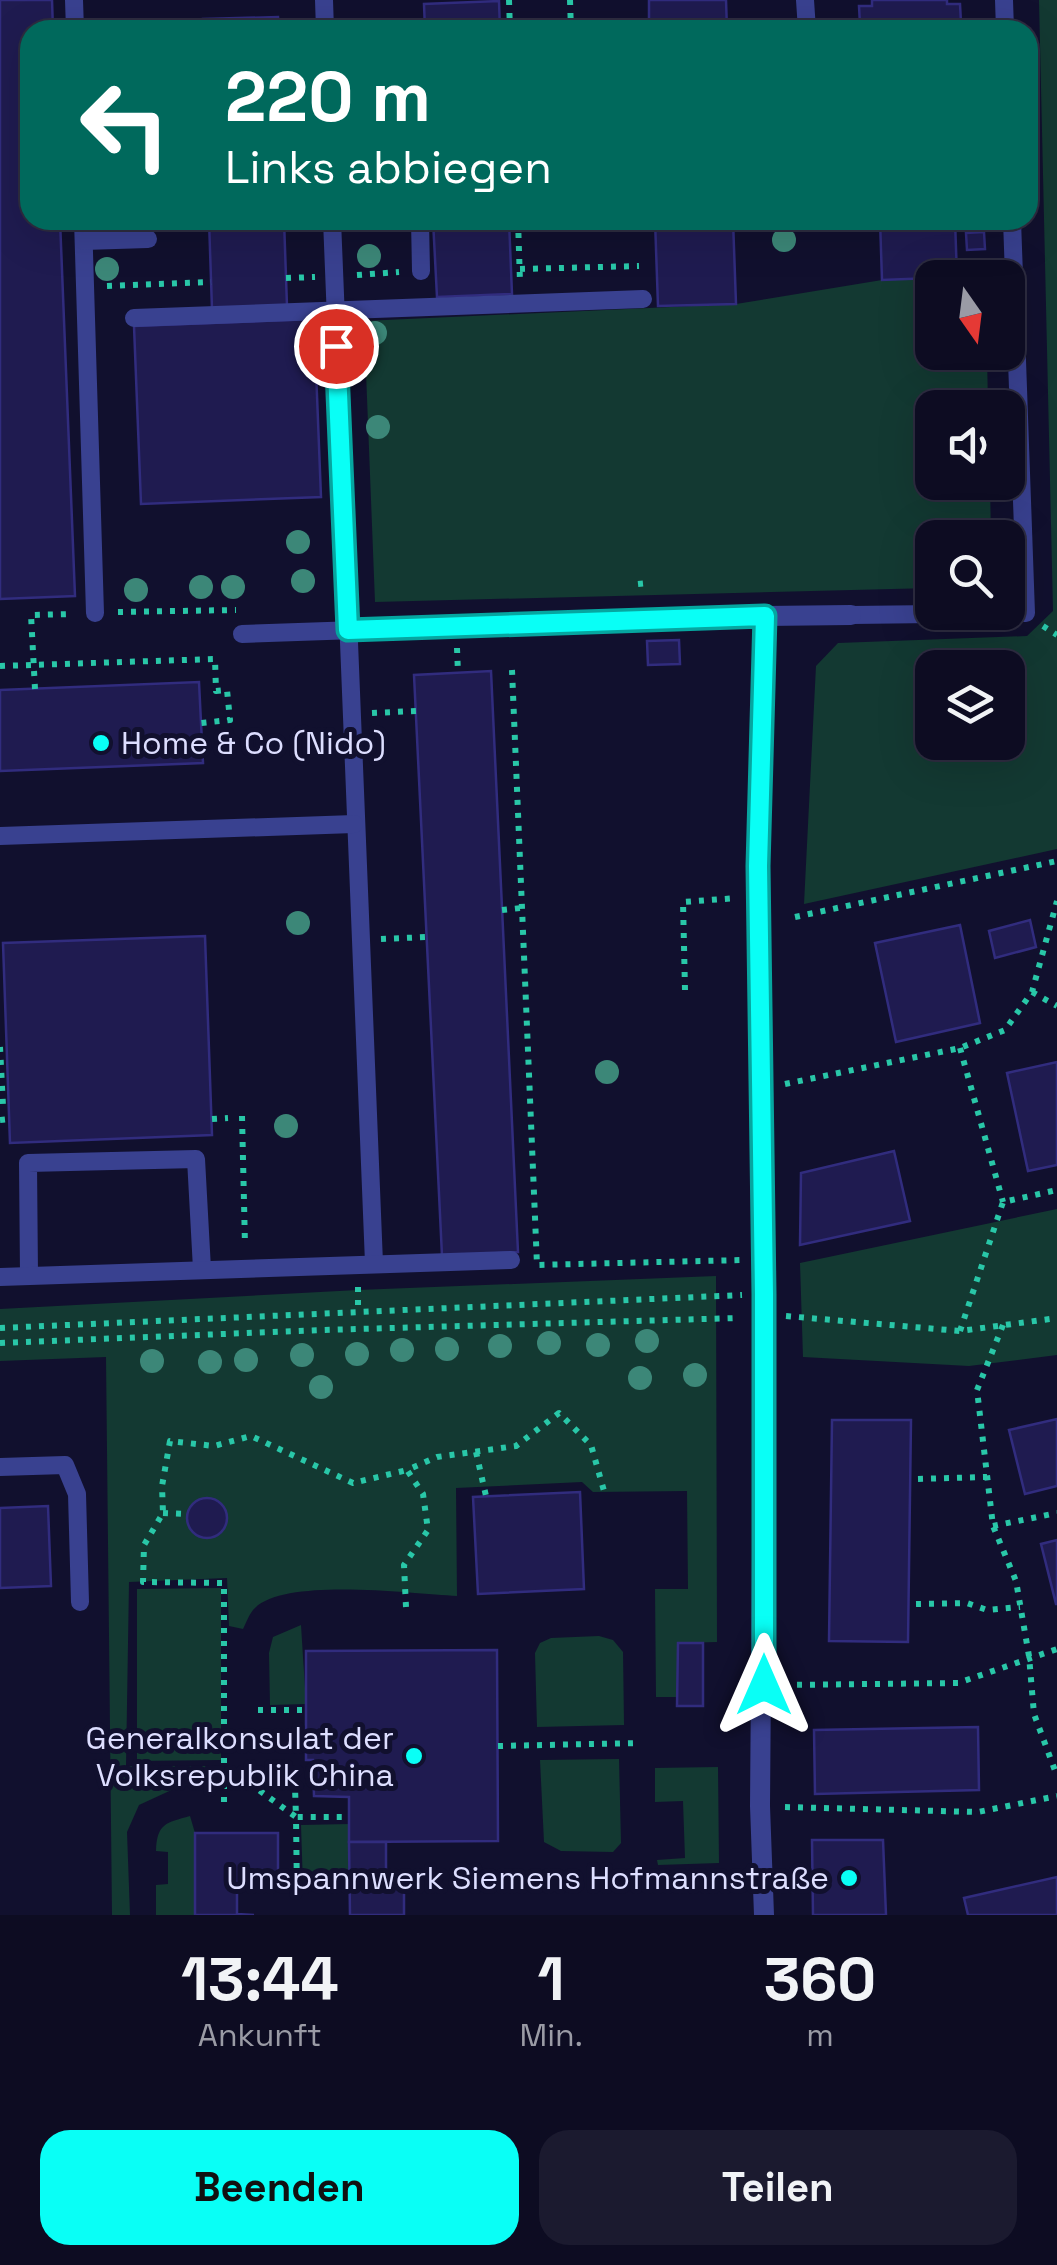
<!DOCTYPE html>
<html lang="de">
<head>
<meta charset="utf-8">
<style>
  :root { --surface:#0d0c22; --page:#1b1a2f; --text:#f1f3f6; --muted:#9a9ba5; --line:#2d2c40; --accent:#09fff6 }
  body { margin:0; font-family:"Space Grotesk",sans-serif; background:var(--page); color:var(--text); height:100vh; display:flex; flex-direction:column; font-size:38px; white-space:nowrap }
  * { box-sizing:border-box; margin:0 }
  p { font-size:32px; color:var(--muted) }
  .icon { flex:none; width:55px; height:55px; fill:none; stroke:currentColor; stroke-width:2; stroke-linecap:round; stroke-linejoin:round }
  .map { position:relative; height:1915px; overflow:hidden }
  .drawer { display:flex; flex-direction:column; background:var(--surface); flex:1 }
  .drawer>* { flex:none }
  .top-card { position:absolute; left:20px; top:20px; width:1018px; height:210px; border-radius:30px; box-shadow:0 10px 40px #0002,0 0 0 2px var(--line); background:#00695c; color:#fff; overflow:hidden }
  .needle { width:65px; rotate:166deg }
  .controls { position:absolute; left:915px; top:260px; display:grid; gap:20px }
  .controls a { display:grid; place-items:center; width:110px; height:110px; border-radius:20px; background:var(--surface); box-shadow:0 10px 40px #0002,0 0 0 2px var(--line); font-size:50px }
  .pin { position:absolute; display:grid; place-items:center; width:85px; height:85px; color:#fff; margin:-42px; border:5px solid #fff; border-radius:50%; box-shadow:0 2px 10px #0007 }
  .me { position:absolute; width:110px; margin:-55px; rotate:0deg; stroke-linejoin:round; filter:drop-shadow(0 0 8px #0008) }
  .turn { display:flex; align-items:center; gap:35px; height:210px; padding:0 40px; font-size:45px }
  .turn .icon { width:130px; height:130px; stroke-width:2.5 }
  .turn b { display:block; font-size:70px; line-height:85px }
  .eta { display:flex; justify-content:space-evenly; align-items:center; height:170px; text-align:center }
  .eta b { font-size:60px; font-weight:700; line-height:70px }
  .button { display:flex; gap:20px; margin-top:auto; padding:20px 40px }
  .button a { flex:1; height:115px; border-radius:30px; background:var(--accent); color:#111; font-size:40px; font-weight:700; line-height:115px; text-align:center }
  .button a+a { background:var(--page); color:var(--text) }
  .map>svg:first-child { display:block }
  .green { fill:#133932; fill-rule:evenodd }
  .building { fill:#1f1b50; stroke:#312c7e; stroke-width:2.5 }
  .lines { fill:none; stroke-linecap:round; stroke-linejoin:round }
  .path { stroke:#29c7a8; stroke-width:6; stroke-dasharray:5 8; stroke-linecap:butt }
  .lane { stroke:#394190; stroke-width:18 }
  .street { stroke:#394190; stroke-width:20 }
  .tree { fill:#3c8778 }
  .route-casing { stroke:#06a6a0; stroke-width:25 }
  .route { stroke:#09fff6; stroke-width:18 }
  .poi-dot { fill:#09fff6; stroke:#11102e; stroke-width:4 }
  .labels { text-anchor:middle; stroke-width:10; stroke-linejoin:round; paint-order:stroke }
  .poi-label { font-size:32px; fill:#dddeff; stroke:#11102e; text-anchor:end }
</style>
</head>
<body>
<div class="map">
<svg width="1057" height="1915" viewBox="0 0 1057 1915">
  <rect width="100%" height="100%" fill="#11102e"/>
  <g class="green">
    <path d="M1039 0H1057V849L804 904 816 666 838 643 1027 636 1053 611ZM932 668H1008V742H932Z"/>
    <polygon points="932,278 932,352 987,353 988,407 932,408 932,482 990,483 991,537 932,538 932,588 375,602 364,321 736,304 882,280"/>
    <polygon points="1057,1209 1057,1355 969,1366 803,1357 800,1263"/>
    <path d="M716 1276 717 1642 678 1643 677 1697H656L655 1589H688L687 1491 593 1492 582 1482 456 1488 457 1596C413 1594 286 1577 255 1608 250 1612 246 1623 243 1629L229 1626 227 1578 129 1582 126 1766H213L212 1779 178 1787 139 1805 127 1832 130 1915H112L106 1357 0 1361V1309L358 1290Z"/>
    <polygon points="221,1588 221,1760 137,1761 137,1589"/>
    <polygon points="301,1625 306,1704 270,1705 269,1653 273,1637"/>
    <polygon points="599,1636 613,1640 623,1652 624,1725 537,1727 535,1653 540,1643 551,1638"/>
    <polygon points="619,1759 621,1843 613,1852 561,1851 544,1842 540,1760"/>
    <polygon points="718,1767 719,1863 658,1865 657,1860 685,1858 683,1801 655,1802 655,1768"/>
    <path d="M190 1816 195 1833V1915H156V1885L168 1884V1852L156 1851C157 1823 166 1823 190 1816Z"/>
    <polygon points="350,1824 350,1886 303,1886 301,1825"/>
  </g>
  <g class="building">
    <polygon points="0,0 52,0 53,30 30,30 30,220 60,220 75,596 0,599"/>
    <polygon points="649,0 726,0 727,30 649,30"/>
    <polygon points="872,0 947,0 947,4 960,4 961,23 948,24 948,30 873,30 873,24 860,25 859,6 872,6"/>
    <polygon points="499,1 500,30 425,30 424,4"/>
    <polygon points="278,17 279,30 204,30 203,19"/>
    <polygon points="209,220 284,220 287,306 212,309"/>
    <polygon points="433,220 509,220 512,294 437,297"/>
    <polygon points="655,220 733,220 736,304 658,306"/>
    <polygon points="880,220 955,220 957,277 882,280"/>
    <polygon points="984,232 985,249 967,250 966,233"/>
    <polygon points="314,319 321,497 141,504 134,326"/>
    <polygon points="679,640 680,664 648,665 647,641"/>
    <polygon points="491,671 518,1252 442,1256 414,675"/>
    <polygon points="199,682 203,763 0,771 0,690"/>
    <polygon points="1030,920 1036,947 995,958 989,931"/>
    <polygon points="960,925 980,1023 896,1042 875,943"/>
    <polygon points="205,936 212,1135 10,1143 3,943"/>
    <polygon points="1057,1062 1057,1165 1028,1171 1007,1073"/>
    <polygon points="894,1151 910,1221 800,1245 801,1173"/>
    <polygon points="1057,1419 1057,1486 1025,1494 1009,1430"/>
    <polygon points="832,1420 911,1420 908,1642 829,1641"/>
    <polygon points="580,1492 584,1589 478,1594 473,1497"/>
    <circle cx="207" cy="1518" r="20"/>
    <polygon points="48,1506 51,1586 0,1588 0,1508"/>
    <polygon points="1057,1540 1057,1604 1056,1604 1041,1544"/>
    <polygon points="678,1643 703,1643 703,1706 677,1706"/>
    <polygon points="497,1650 498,1841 349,1842 349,1797 314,1796 313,1760 306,1760 306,1651"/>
    <polygon points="978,1727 979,1790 815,1794 814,1730"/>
    <polygon points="195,1833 278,1833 278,1882 237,1882 237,1914 254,1915 195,1915"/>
    <polygon points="812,1840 883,1840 886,1915 813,1915"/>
    <polygon points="349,1842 386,1842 386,1878 404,1878 404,1915 350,1915"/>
    <polygon points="1057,1877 1057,1915 968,1915 964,1898"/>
  </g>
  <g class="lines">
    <g class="path">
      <polyline points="509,0 510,30"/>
      <polyline points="570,0 571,30"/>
      <polyline points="518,220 520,282"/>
      <polyline points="520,269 639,266"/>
      <polyline points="357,275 399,272"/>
      <polyline points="286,278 315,277"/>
      <polyline points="107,286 211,282"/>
      <polyline points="638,584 648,583"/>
      <polyline points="118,612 236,610"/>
      <polyline points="1043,626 1057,635"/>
      <polyline points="457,648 458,673"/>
      <polyline points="0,666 215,659 216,691 227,690 230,720 201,723"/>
      <polyline points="512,670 537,1265 742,1260"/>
      <polyline points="35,689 31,615 71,614"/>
      <polyline points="372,713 416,711"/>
      <polyline points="502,910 521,908"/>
      <polyline points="795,917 1057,861"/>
      <polyline points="381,939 427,937"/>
      <polyline points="685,990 683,902 737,898"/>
      <polyline points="1032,992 1057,1006"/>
      <polyline points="0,1047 3,1106 0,1106"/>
      <polyline points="960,1048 1003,1202"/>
      <polyline points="785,1084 960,1048 1005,1030 1032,992 1057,901"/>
      <polyline points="242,1116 245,1245"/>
      <polyline points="212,1119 228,1118"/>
      <polyline points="0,1120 10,1119"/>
      <polyline points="358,1287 358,1311"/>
      <polyline points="786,1316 960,1331 1057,1318"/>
      <polyline points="1003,1325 977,1390 993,1526 1016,1581 1029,1656 1034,1714 1057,1776"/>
      <polyline points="0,1328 742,1295"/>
      <polyline points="960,1331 1003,1202 1057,1190"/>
      <polyline points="0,1343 322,1330 738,1318"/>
      <polyline points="476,1452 486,1496"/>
      <polyline points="918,1479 987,1477"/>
      <polyline points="163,1513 187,1514"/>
      <polyline points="993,1526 1057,1513"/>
      <polyline points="916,1604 967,1603 987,1610 1020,1607"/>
      <polyline points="406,1607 404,1565 428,1530 423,1494 407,1470 437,1457 516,1446 559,1413 591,1445 604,1491"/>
      <polyline points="784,1685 958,1683 1057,1649"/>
      <polyline points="258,1710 306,1710"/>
      <polyline points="498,1746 639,1743"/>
      <polyline points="314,1780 295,1787 296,1817 349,1817"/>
      <polyline points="249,1783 296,1817 297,1896"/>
      <polyline points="224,1802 224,1583 143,1582 144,1545 163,1513 162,1486 170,1441 214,1446 251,1436 353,1483 407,1470"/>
      <polyline points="785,1807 978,1812 1057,1796"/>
    </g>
    <g class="lane">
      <polyline points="74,0 75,30"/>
      <polyline points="324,0 325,30"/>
      <polyline points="805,0 807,30"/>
      <polyline points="1004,0 1005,30"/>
      <polyline points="83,220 95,613"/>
      <polyline points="332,220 374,1263"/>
      <polyline points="420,220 421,271"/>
      <polyline points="84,241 148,239"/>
      <polyline points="134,318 643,299"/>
      <polyline points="851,615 1026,613 1012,220"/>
      <polyline points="242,634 765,616"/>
      <polyline points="0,836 354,824"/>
      <polyline points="29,1275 28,1163 196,1159 202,1269"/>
      <polyline points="0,1277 511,1260"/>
      <polyline points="0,1467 65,1465 77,1494 80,1602"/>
    </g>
    <polyline class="street" points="764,1915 760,1806 764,1295 758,896 765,616 851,615"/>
  </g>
  <g class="tree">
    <circle cx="784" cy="240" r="12"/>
    <circle cx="369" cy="256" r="12"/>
    <circle cx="107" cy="269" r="12"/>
    <circle cx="375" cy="333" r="12"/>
    <circle cx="378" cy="427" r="12"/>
    <circle cx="298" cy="542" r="12"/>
    <circle cx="303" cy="581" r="12"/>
    <circle cx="201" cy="587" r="12"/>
    <circle cx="233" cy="587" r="12"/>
    <circle cx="136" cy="590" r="12"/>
    <circle cx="298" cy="923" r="12"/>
    <circle cx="607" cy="1072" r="12"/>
    <circle cx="286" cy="1126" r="12"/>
    <circle cx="647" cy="1341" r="12"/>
    <circle cx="549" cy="1343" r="12"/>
    <circle cx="598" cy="1345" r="12"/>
    <circle cx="500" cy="1346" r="12"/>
    <circle cx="447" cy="1349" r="12"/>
    <circle cx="402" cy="1350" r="12"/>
    <circle cx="357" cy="1354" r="12"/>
    <circle cx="302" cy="1355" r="12"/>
    <circle cx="246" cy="1360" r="12"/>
    <circle cx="152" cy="1361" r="12"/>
    <circle cx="210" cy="1362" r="12"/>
    <circle cx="695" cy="1375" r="12"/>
    <circle cx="640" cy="1378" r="12"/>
    <circle cx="321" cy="1387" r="12"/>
  </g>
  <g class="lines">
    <defs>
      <polyline id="route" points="336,346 348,630 765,616 758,866 764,1294 764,1685"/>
    </defs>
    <use href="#route" class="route-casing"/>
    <use href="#route" class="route"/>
  </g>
  <g class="poi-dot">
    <circle cx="101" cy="743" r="10"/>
    <circle cx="414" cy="1756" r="10"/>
    <circle cx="849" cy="1878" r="10"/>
  </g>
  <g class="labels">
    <g class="poi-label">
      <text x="121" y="754" text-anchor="start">Home &amp; Co (Nido)</text>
      <text x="394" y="1749">Generalkonsulat der<tspan x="394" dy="37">Volksrepublik China</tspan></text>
      <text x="829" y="1889">Umspannwerk Siemens Hofmannstraße</text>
    </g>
  </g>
</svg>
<div class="controls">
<a><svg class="needle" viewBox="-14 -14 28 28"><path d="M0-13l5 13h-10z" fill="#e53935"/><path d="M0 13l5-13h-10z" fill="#9a9ba5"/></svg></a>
<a><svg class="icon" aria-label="sound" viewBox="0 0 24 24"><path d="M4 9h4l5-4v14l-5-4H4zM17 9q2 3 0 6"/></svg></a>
<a><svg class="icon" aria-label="search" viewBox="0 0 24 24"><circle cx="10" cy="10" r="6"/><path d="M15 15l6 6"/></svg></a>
<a><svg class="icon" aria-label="layers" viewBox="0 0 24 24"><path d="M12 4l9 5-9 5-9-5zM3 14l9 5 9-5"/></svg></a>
</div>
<div class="pin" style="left:336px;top:346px;background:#d93025"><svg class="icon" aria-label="arrive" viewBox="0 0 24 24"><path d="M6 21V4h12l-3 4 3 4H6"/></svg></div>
<svg class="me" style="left:764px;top:1685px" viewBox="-20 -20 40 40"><path d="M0-17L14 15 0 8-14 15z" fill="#09fff6" stroke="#fff" stroke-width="4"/></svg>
<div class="top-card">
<div class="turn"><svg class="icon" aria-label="left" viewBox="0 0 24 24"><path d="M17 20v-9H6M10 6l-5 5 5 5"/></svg><div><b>220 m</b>Links abbiegen</div></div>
</div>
</div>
<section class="drawer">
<div class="eta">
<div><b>13:44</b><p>Ankunft</p></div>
<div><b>1</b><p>Min.</p></div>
<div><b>360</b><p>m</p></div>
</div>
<div class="button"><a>Beenden</a><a>Teilen</a></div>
</section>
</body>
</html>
